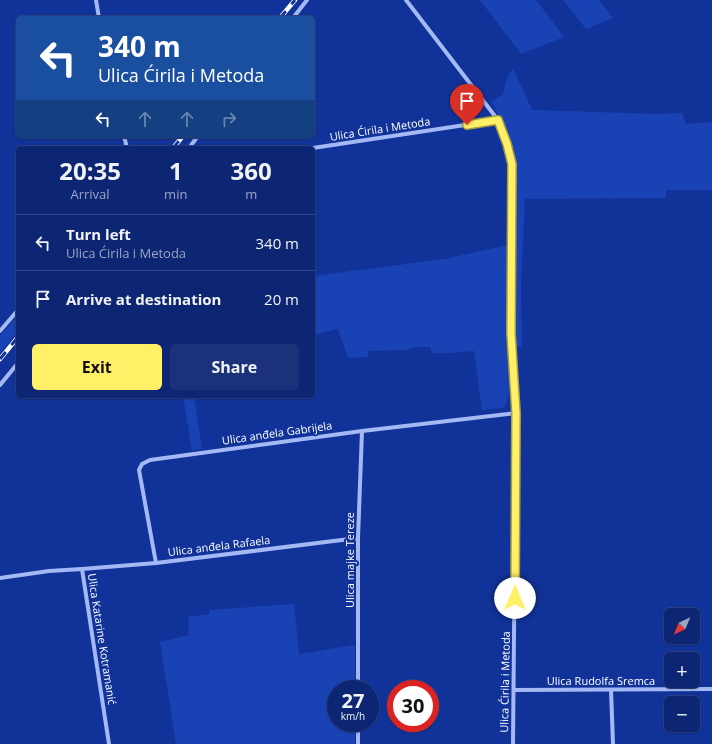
<!DOCTYPE html>
<html lang="en">
<head>
<meta charset="utf-8">
<style>
  :root { --surface:#0d2673; --page:#1b327b; --text:#f1f3f6; --muted:#9aa5c4; --line:#2d4385; --accent:#fff067 }
  body { margin:0; font-family:"Open Sans",sans-serif; background:var(--page); color:var(--text); height:100vh; display:flex; flex-direction:column; font-size:15px; white-space:nowrap }
  * { box-sizing:border-box; margin:0 }
  p { font-size:13px; color:var(--muted) }
  .icon { flex:none; width:22px; height:22px; fill:none; stroke:currentColor; stroke-width:2; stroke-linecap:round; stroke-linejoin:round }
  .map { position:relative; flex:1; overflow:hidden }
  .drawer { position:absolute; left:16px; top:146px; width:299px; height:252px; display:flex; flex-direction:column; background:var(--surface); border-radius:6px; box-shadow:0 1px 3px #0004,0 0 0 1px var(--line) }
  .drawer>* { flex:none }
  .guide { position:absolute; left:16px; top:16px; width:299px; height:122px; border-radius:6px; box-shadow:0 1px 3px #0004,0 0 0 1px var(--line); background:#1a4fa0; color:#fff; overflow:hidden }
  .needle { width:26px; rotate:224deg }
  .fabs { position:absolute; left:664px; top:608px; display:grid; gap:8px }
  .fabs a { display:grid; place-items:center; width:36px; height:36px; border-radius:6px; background:var(--surface); box-shadow:0 1px 3px #0004,0 0 0 1px var(--line); font-size:20px }
  .speed { position:absolute; left:327px; top:680px; display:flex; gap:8px; font-size:20px; font-weight:700; text-align:center }
  .speed>* { display:grid; place-content:center; width:52px; height:52px; border-radius:50%; background:var(--surface); box-shadow:0 1px 3px #0004,0 0 0 1px var(--line); line-height:1 }
  .speed small { font-size:10px; font-weight:400 }
  .speed .limit { border:6px solid #d22; background:#fff; color:#111 }
  .pin { position:absolute; display:grid; place-items:center; width:34px; height:34px; color:#fff; margin:-41px -17px; border-radius:50% 50% 50% 0; rotate:-45deg; box-shadow:0 0 4px #0007 }
  .pin .icon { rotate:45deg }
  .me { position:absolute; width:44px; margin:-22px; rotate:0deg; stroke-linejoin:round; filter:drop-shadow(0 0 3px #0008) }
  .turn { display:flex; align-items:center; gap:14px; height:84px; padding:0 16px; font-size:18px }
  .turn .icon { width:52px; height:52px; stroke-width:2.5 }
  .turn b { display:block; font-size:28px; line-height:34px }
  .lanes { display:flex; align-items:center; height:38px; padding:0 16px; background:#0003; justify-content:center; gap:20px; direction:ltr }
  .lanes .off { opacity:.35 }
  .eta { display:flex; justify-content:space-evenly; align-items:center; height:68px; text-align:center }
  .eta b { font-size:24px; font-weight:700; line-height:28px }
  .primary-button { display:flex; gap:8px; margin-top:auto; padding:8px 16px }
  .primary-button a { flex:1; height:46px; border-radius:6px; background:var(--accent); color:#111; font-size:16px; font-weight:700; line-height:46px; text-align:center }
  .primary-button a+a { background:var(--page); color:var(--text) }
  ul { padding:0; list-style:none }
  li { display:flex; align-items:center; gap:12px; height:56px; padding:0 16px; border-top:1px solid var(--line) }
  li div { flex:1 }
  li b { display:block; font-size:15px }
  li em { font-style:normal }
  .map>svg:first-child { display:block }
  .green { fill:#1942b4 }
  .lines { fill:none; stroke-linecap:round; stroke-linejoin:round }
  .minor { stroke:#a4b9f4; stroke-width:4 }
  .rail-casing { stroke:#fff; stroke-width:4.5 }
  .rail { stroke:#139; stroke-width:3; stroke-dasharray:9; stroke-linecap:butt }
  .route-casing { stroke:#a69c43; stroke-width:10 }
  .route { stroke:#fff067; stroke-width:7 }
  .labels { text-anchor:middle; stroke-width:4; stroke-linejoin:round; paint-order:stroke }
  .street-label { font-size:11px; fill:#fff; stroke:#139 }
</style>
</head>
<body>
<div class="map">
<svg width="712" height="744" viewBox="0 0 712 744">
  <rect width="100%" height="100%" fill="#139"/>
  <g class="green">
    <polygon points="480,0 536,0 564,37 521,54"/>
    <polygon points="563,0 599,0 613,18 586,29"/>
    <polygon points="513,68 532,110 658,114 682,113 686,124 712,122 712,190 666,190 666,198 525,199 521,286 522,347 515,347 515,258 517,219 514,159 505,129 501,118 491,102 503,94 507,78"/>
    <polygon points="508,245 509,390 507,402 503,408 482,410 474,351 453,353 432,353 430,347 413,347 408,350 368,351 368,357 348,358 338,329 313,335 313,276 445,259"/>
    <polygon points="18,315 18,331 0,353 0,336"/>
    <polygon points="183,396 194,396 202,449 192,451"/>
    <polygon points="294,604 299,654 355,645 355,689 336,689 336,723 355,723 355,744 176,744 160,642 189,635 188,617 209,614 209,610"/>
  </g>
  <g class="lines">
    <g class="minor">
      <polyline points="96,0 99,18"/>
      <polyline points="406,0 498,120 511,156 512,207 511,333 516,413 513,744"/>
      <polyline points="293,18 307,0"/>
      <polyline points="124,136 127,148"/>
      <polyline points="189,148 198,136"/>
      <polyline points="313,148 498,120"/>
      <polyline points="0,331 18,310"/>
      <polyline points="0,385 18,363"/>
      <polyline points="156,563 139,470 142,464 150,460 362,431 516,413"/>
      <polyline points="82,569 156,563 358,538"/>
      <polyline points="0,578 49,571 82,569 109,744"/>
      <polyline points="358,689 358,538 362,431"/>
      <polyline points="514,690 712,689"/>
      <polyline points="611,690 613,744"/>
      <polyline points="358,744 358,723"/>
    </g>
    <defs>
      <g id="rail">
        <polyline points="280,18 295,0"/>
        <polyline points="173,148 183,136"/>
        <polyline points="0,359 18,337"/>
      </g>
    </defs>
    <use href="#rail" class="rail-casing"/>
    <use href="#rail" class="rail"/>
  </g>
  <g class="lines">
    <defs>
      <polyline id="route" points="467,125 498,120 507,144 512,164 511,333 516,413 515,598"/>
    </defs>
    <use href="#route" class="route-casing"/>
    <use href="#route" class="route"/>
  </g>
  <g class="labels">
    <g class="street-label">
      <text transform="translate(380 129) rotate(-9)" y="4">Ulica Ćirila i Metoda</text>
      <text transform="translate(277 433) rotate(-8)" y="4">Ulica anđela Gabrijela</text>
      <text transform="translate(219 546) rotate(-7)" y="4">Ulica anđela Rafaela</text>
      <text transform="translate(350 560) rotate(-90)" y="4">Ulica majke Tereze</text>
      <text transform="translate(102 639) rotate(81)" y="4">Ulica Katarine Kotramanić</text>
      <text x="601" y="685">Ulica Rudolfa Sremca</text>
      <text transform="translate(505 682) rotate(-89)" y="4">Ulica Ćirila i Metoda</text>
    </g>
  </g>
</svg>
<div class="fabs">
<a><svg class="needle" viewBox="-14 -14 28 28"><path d="M0-13l5 13h-10z" fill="#e53935"/><path d="M0 13l5-13h-10z" fill="#9aa5c4"/></svg></a>
<a>+</a>
<a>−</a>
</div>
<div class="speed"><div>27<small>km/h</small></div><div class="limit">30</div></div>
<div class="pin" style="left:467px;top:125px;background:#d93025"><svg class="icon" aria-label="arrive" viewBox="0 0 24 24"><path d="M6 21V4h12l-3 4 3 4H6"/></svg></div>
<svg class="me" style="left:515px;top:598px" viewBox="-20 -20 40 40"><circle r="19" fill="#fff"/><path d="M0-13L10 11 0 6-10 11z" fill="#fff067"/></svg>
<div class="guide">
<div class="turn"><svg class="icon" aria-label="left" viewBox="0 0 24 24"><path d="M17 20v-9H6M10 6l-5 5 5 5"/></svg><div><b>340 m</b>Ulica Ćirila i Metoda</div></div>
<div class="lanes"><svg class="icon" aria-label="left" viewBox="0 0 24 24"><path d="M17 20v-9H6M10 6l-5 5 5 5"/></svg><svg class="icon off" aria-label="ahead" viewBox="0 0 24 24"><path d="M12 20V5M6 11l6-6 6 6"/></svg><svg class="icon off" aria-label="ahead" viewBox="0 0 24 24"><path d="M12 20V5M6 11l6-6 6 6"/></svg><svg class="icon off" aria-label="right" viewBox="0 0 24 24"><path d="M7 20v-9h11M14 6l5 5-5 5"/></svg></div>
</div>
<section class="drawer">
<div class="eta">
<div><b>20:35</b><p>Arrival</p></div>
<div><b>1</b><p>min</p></div>
<div><b>360</b><p>m</p></div>
</div>
<ul>
<li><svg class="icon" aria-label="left" viewBox="0 0 24 24"><path d="M17 20v-9H6M10 6l-5 5 5 5"/></svg><div><b>Turn left</b><p>Ulica Ćirila i Metoda</p></div><em>340 m</em></li>
<li><svg class="icon" aria-label="arrive" viewBox="0 0 24 24"><path d="M6 21V4h12l-3 4 3 4H6"/></svg><div><b>Arrive at destination</b></div><em>20 m</em></li>
</ul>
<div class="primary-button"><a>Exit</a><a>Share</a></div>
</section>
</div>
</body>
</html>
